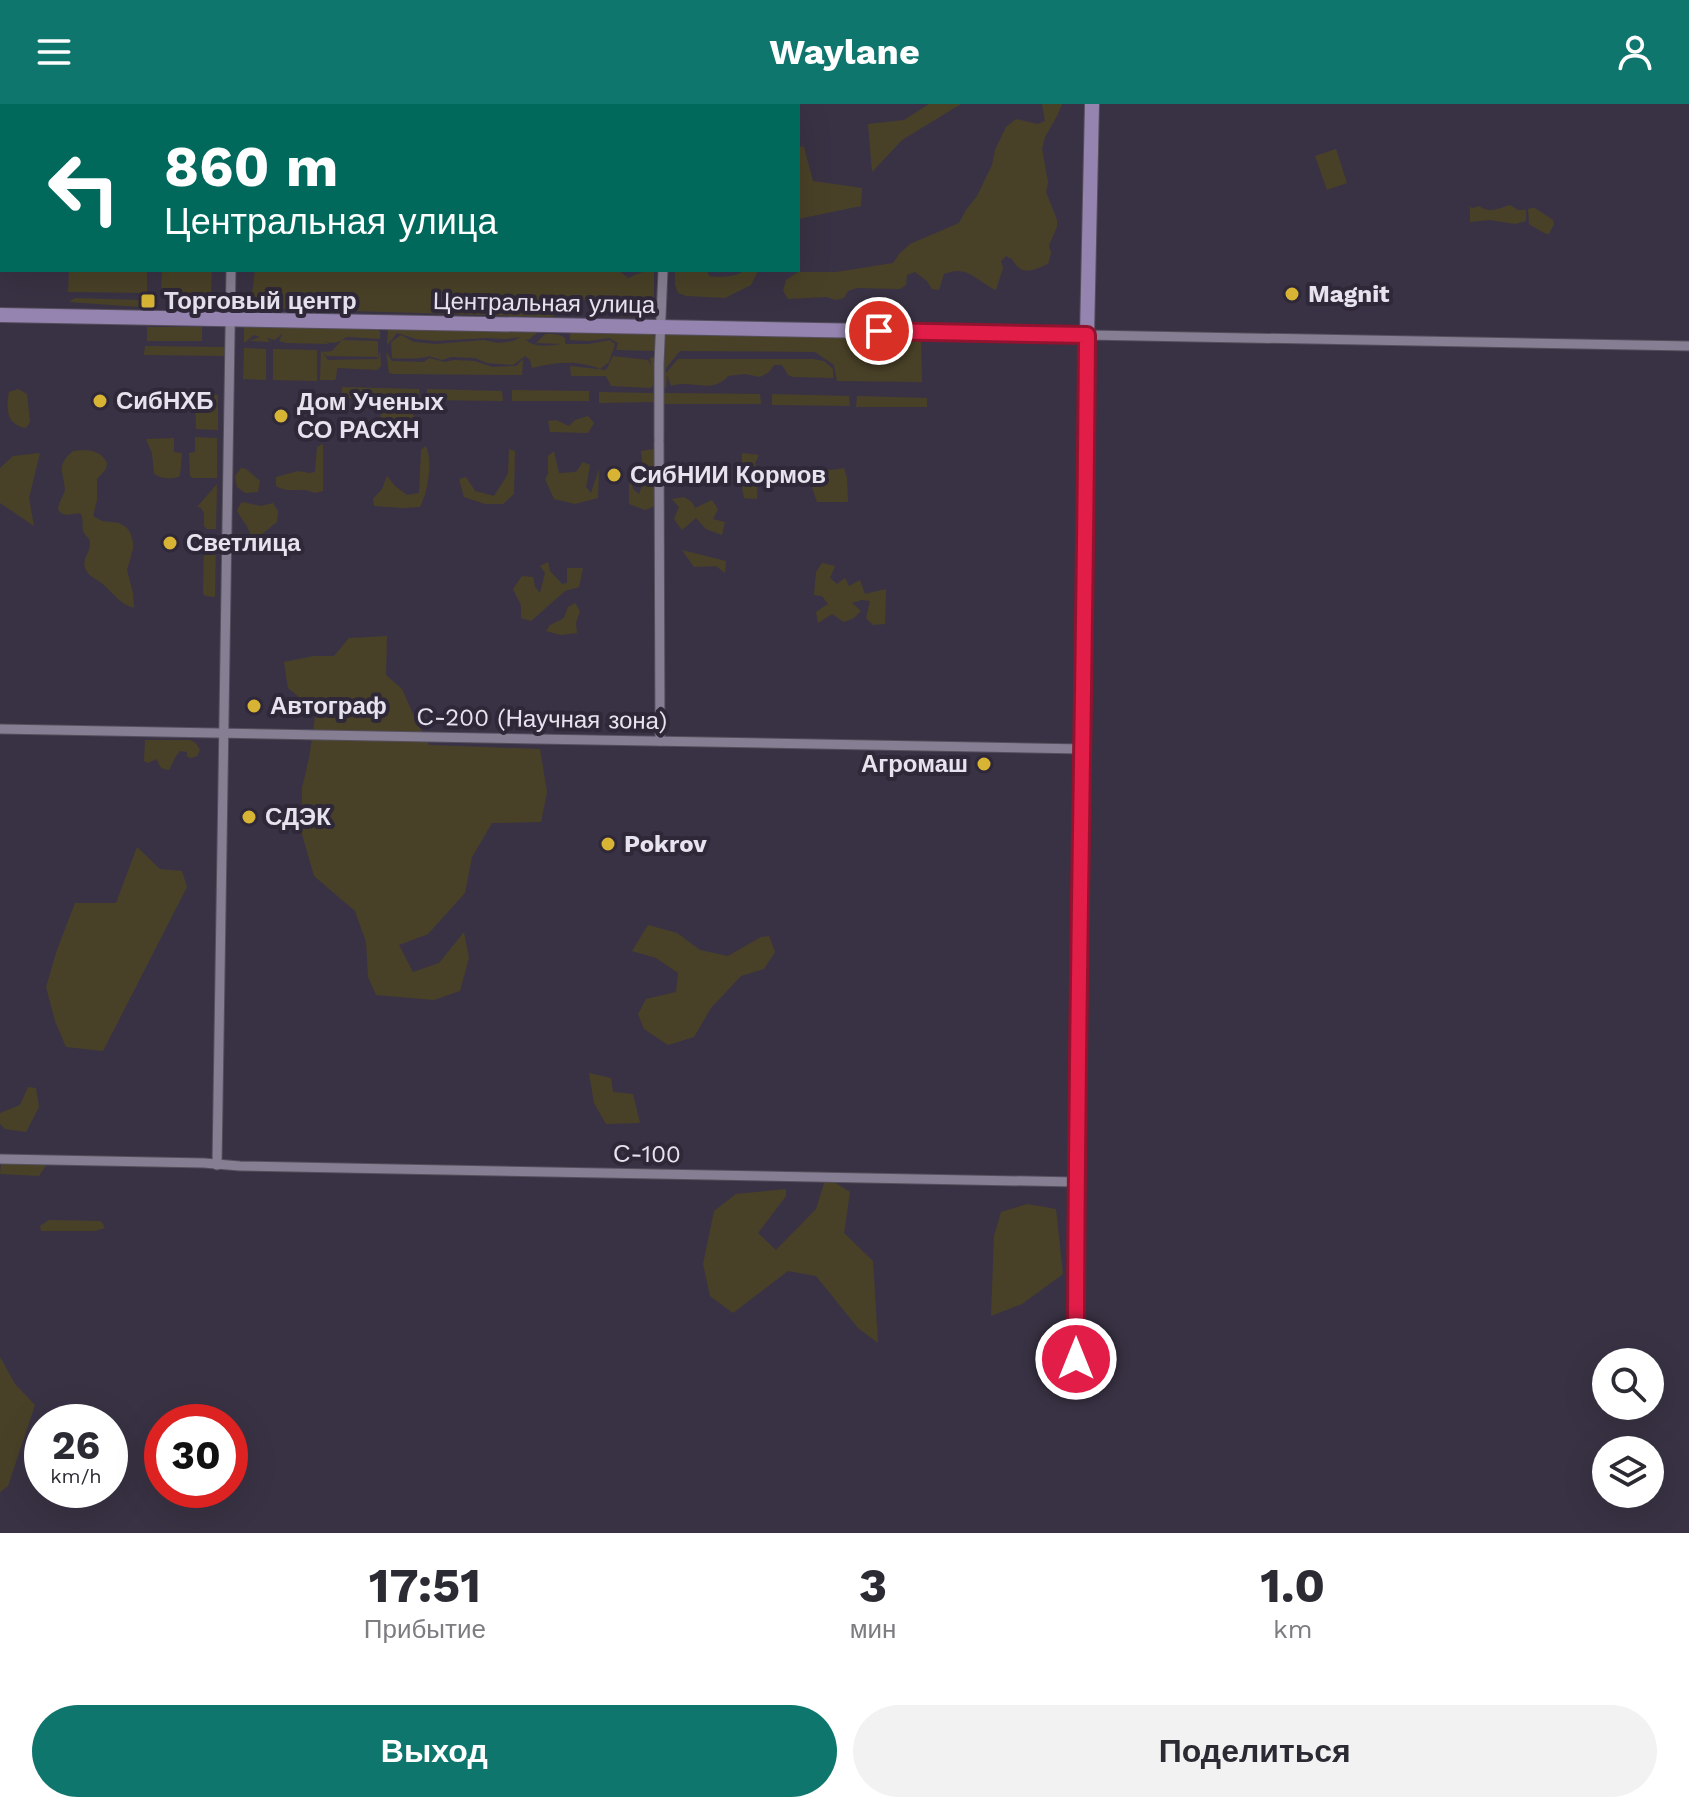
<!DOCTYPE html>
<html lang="ru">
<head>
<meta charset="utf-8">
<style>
  :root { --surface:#fff; --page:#f2f2f3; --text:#2b2b33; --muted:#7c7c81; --accent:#0f766e }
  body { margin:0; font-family:"Work Sans",sans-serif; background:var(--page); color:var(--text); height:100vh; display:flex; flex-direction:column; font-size:30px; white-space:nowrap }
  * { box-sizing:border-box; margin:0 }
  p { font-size:26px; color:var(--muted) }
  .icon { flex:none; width:44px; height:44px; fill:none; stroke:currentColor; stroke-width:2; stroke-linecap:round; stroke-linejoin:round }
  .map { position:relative; height:1429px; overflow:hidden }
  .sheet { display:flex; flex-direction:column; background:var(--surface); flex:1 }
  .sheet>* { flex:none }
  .top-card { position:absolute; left:0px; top:0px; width:800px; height:168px; box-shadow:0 8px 32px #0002; background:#00695c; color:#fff; overflow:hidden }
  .controls { position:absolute; left:1592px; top:1244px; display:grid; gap:16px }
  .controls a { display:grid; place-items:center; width:72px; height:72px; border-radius:50%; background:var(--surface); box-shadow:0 8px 32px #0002; font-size:40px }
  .speed { position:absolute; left:24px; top:1300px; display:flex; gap:16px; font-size:40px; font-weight:700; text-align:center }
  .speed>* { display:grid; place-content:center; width:104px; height:104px; border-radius:50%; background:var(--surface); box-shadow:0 8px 32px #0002; line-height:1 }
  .speed small { font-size:20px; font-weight:400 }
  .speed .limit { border:12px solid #d22; background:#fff; color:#111 }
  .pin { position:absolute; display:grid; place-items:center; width:68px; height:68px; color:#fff; margin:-34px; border:4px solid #fff; border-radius:50%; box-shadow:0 2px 8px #0007 }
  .me { position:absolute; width:88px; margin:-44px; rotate:0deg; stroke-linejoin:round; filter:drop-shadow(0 0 6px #0008) }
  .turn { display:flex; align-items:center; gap:28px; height:168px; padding:0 32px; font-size:36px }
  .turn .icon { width:104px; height:104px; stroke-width:2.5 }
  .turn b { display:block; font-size:56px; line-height:68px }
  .eta { display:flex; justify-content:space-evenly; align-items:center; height:136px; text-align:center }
  .eta b { font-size:48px; font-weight:700; line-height:56px }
  .button { display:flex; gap:16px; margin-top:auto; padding:16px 32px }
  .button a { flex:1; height:92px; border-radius:48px; background:var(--accent); color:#fff; font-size:32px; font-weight:700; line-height:92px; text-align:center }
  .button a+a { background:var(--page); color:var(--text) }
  header { display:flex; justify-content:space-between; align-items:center; height:104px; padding:0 32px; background:var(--accent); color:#fff; font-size:36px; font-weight:700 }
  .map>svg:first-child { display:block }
  .green { fill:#494127 }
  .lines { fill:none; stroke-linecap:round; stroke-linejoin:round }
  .minor-casing { stroke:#544e5d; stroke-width:11 }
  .secondary-casing { stroke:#544e5d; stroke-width:16 }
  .minor { stroke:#867f93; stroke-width:9 }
  .secondary { stroke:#9584af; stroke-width:14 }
  .route-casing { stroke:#92132f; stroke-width:20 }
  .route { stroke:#e11d48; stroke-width:14 }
  .poi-dot { fill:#d7b434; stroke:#2f2839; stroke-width:3 }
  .labels { text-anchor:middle; stroke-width:8; stroke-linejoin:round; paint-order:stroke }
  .poi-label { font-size:24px; font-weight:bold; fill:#e7e3ee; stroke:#2f2839; text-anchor:start }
  .street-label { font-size:24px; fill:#e7e3ee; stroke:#2f2839 }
</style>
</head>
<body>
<header><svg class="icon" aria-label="menu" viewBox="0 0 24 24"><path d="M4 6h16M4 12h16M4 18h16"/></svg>Waylane<svg class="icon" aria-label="person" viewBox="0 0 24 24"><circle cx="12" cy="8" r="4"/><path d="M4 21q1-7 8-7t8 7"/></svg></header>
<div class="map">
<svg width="1689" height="1429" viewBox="0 0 1689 1429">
  <rect width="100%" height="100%" fill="#393244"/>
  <g class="green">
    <polygon points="929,0 961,0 902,36 872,68 868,20 904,16"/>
    <path d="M1042 0H1062L1057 12 1045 33 1042 45 1048 78 1046 88 1057 116V123L1049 141 1051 149 1048 160C1037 164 1025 172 1016 161 1008 151 1018 159 1006 152L1001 157 1003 164 996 186C976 177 968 160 944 170L939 186 932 185 927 177 915 168 907 171 906 181 900 185 857 184 848 187 844 194 836 196 827 193 788 195 783 187 786 176 798 168H836L893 159 900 149 910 140 959 119 966 106 977 92 992 61 995 46 1006 23 1016 15 1038 20 1045 17Z"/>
    <polygon points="798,42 804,43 813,77 862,84 861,102 798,115"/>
    <polygon points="1336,45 1347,79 1327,86 1315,52"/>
    <path d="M1510 101 1518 106H1526V117L1515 120 1490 116 1470 118V103L1473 104 1479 102C1489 110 1500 104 1510 101Z"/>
    <polygon points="1532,104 1535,104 1553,116 1554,120 1549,130 1544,129 1529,120 1528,105"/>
    <polygon points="69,166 147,166 147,189 68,188"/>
    <polygon points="162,166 212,166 211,190 161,189"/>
    <polygon points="255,166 618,166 628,174 647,166 654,166 654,206 645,214 615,212 605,197 564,195 553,213 250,204"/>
    <path d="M675 166H707L709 172C719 174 731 173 741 169V166L758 167 751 181 725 194 686 192 678 189 675 181Z"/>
    <polygon points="75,194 140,196 138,203 69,198"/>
    <polygon points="244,221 376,223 380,228 380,235 347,233 342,236 378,237 378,253 327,252 323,249 328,256 378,255 380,246 381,262 377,266 337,264 336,275 334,276 320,276 321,246 323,248 332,247 342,236 335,239 324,238 330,240 286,239 279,237 283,229 275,236 267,234 270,238 249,237 260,233 254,231 244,239"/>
    <rect x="147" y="223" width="55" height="14"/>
    <path d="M392 223 537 226V229L528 236 525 235C533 244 550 242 561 240L536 239 545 230C552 230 559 229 565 234V240H589L610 236 615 240 609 258 600 265C576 256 557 258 532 264L530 256 525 252 513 261 487 259 475 254 451 253 442 256 429 252C423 255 400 255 392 254L391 238 401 231 414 238 436 240 484 236 498 239 513 237 521 233 505 235 486 234 435 237 416 235 397 229 387 241 388 226Z"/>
    <polygon points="574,227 653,229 655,235 655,247 616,246 618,239 609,234 589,237 570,236 570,231"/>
    <path d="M669 228C681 228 692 228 704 228 722 229 738 237 757 229L921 234 922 278 837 277 834 261 815 248 680 247 666 264V269L678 255H813L824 257 833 265V274L793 273 788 271 782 261H774L769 268 760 273 745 270 728 272C712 291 691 275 671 282L667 271 666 285 663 281 665 233Z"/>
    <polygon points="145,242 226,243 225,252 144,251"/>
    <polygon points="244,244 266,245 266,276 243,275"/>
    <polygon points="273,245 317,246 317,277 273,276"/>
    <polygon points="386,248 392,257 424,258 429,254 445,258 453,256 475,257 492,263 516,262 523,255 522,271 393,270 389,269"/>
    <polygon points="613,252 648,256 651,262 650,254 654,253 653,281 651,284 611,282 606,272 571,272 570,262 606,266"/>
    <polygon points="342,283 419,285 420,295 341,294"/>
    <path d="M18 285 27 290 30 318 26 324C6 321 6 304 9 288Z"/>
    <polygon points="427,285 502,287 503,297 427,296"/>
    <polygon points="512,286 589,287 589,297 512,297"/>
    <polygon points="599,288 653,289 654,298 599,299"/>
    <polygon points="664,289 760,290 761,300 663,300"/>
    <polygon points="772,290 849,292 850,302 772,301"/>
    <polygon points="195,291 218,291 218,326 196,325"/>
    <polygon points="857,292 927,294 927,303 856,303"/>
    <polygon points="381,309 412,309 417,319 416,328 385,327 379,321"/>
    <polygon points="588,312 594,319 588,329 550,328 548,317 556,316 569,322 575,316"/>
    <polygon points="195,333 217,334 217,374 193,374 190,372 189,349 195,348"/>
    <path d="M174 334V348L182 349 180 372C174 376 159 375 154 369L152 349 146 335Z"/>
    <path d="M323 340V387L314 389C301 381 292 391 276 382V373L298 367 309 369 315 368 317 343Z"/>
    <path d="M426 342C433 358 428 388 420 403L402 404 374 402 373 395 382 385 387 372 395 382 407 391 419 389 421 346Z"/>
    <polygon points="509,345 515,347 514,390 503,400 485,400 464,393 459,375 466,373 475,387 494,392 508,370"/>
    <polygon points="654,345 655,402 645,406 629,400 629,367 633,385 639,390 644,377 641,347"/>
    <path d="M85 346C95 347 102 349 107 359L106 365 97 375V396L93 412 102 417 119 419 126 423 130 428 133 438V445L127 466 133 489 134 504C120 500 115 491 104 481 98 475 89 474 85 464 82 455 90 449 90 440 90 433 87 434 84 429 81 422 84 417 81 410 73 408 65 415 58 406L59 400 65 387C64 368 55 362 73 347Z"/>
    <polygon points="554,347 559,369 576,368 583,358 590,361 586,383 591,389 599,365 598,394 575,400 554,395 545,375 548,370 548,352"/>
    <polygon points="40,349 29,394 34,422 0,399 0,364 13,352"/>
    <polygon points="742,349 759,351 755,359 758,365 757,395 744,394 741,379"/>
    <polygon points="241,364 246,365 260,377 258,388 245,389 237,383 235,372"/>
    <polygon points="821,364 831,366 844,364 847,374 848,398 817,398 811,380 812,368"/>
    <polygon points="217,380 216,425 207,425 204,422 204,409 201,404 197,403"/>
    <polygon points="684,393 692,398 695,404 712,396 718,405 713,415 725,418 722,431 706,425 696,414 682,426 674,415 679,403 672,395"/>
    <path d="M243 398 261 402 273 399 278 407 277 418 257 434 251 432C249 422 241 416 237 406L241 399Z"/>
    <polygon points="216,433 215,493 206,492 203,490 204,436"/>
    <polygon points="682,446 726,457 725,469 716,462 694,463"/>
    <polygon points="548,458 550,467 562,480 567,479 567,464 583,464 579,483 565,487 531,517 521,514 521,501 513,485 522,472 533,473 535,483 540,489 545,469 540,462"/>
    <polygon points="822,459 835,462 830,474 837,480 845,474 849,482 860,476 865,490 886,485 885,520 873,521 866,514 870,497 862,496 852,499 861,507 854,514 844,518 832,510 818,519 816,508 828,500 822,492 814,491 816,468"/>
    <polygon points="575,499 580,507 576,519 577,529 561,531 546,527 550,521 564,514 568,503"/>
    <polygon points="387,532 386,571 402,585 413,610 429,641 540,645 547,688 541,718 492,719 472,753 465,789 428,830 399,841 413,868 439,859 464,828 469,854 460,887 434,896 376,891 368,873 366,838 355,807 314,772 302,730 302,684 309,654 316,607 288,584 284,558 314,552 334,552 349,534"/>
    <path d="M145 636H190L196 639 200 646 197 652 191 654 187 653V648L180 647 176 652 169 666C160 665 159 662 157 655L148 659 144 657Z"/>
    <polygon points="137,743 160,765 182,767 187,783 103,947 66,943 55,917 46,883 57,846 75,799 116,799"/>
    <polygon points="648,821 677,829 700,846 728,852 761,833 769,832 775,848 764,865 741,872 711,904 694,933 668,941 644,925 638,910 646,895 676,888 678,869 656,854 632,847"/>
    <polygon points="589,969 611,974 613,988 633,990 640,1019 606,1020 594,999"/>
    <polygon points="28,983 36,984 39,1003 26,1028 5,1025 0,1020 0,1009 20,1001"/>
    <polygon points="1,1060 47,1060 39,1072 0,1070"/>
    <polygon points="826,1073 850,1088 844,1129 873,1157 878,1239 858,1224 816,1172 788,1167 733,1209 710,1192 703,1160 714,1107 736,1090 786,1085 786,1092 758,1129 776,1146 816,1105"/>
    <polygon points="1027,1100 1056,1105 1063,1170 1022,1200 991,1212 994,1132 1001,1108"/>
    <polygon points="49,1116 101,1117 105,1124 95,1127 41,1127 40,1122"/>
    <polygon points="0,1253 15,1280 35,1301 8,1382 0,1388"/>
  </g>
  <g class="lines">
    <defs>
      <g id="minor">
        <polyline points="234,2 234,0"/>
        <polyline points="665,2 665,0"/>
        <polyline points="659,335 659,260 663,166"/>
        <polyline points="659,338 660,637"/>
        <polyline points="0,625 1083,645"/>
        <polyline points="0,1055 204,1059 240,1062 1076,1078"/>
        <polyline points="217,1061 231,166"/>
        <polyline points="1076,1255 1076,1078 1083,645 1087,231 1689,242"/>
      </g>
      <polyline id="secondary" points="0,211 1087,231 1092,0"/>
    </defs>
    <use href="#minor" class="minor-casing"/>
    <use href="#secondary" class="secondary-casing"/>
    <use href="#minor" class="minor"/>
    <use href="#secondary" class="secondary"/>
  </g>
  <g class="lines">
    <defs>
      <path id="route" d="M879 227 1087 231C1085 572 1076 913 1076 1255"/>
    </defs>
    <use href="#route" class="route-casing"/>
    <use href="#route" class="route"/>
  </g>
  <g class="poi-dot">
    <circle cx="1292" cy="190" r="8"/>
    <rect x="140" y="189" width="16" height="16" rx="4"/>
    <circle cx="100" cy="297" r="8"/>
    <circle cx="281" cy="312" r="8"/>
    <circle cx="614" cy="371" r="8"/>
    <circle cx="170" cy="439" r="8"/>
    <circle cx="254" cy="602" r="8"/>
    <circle cx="984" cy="660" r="8"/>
    <circle cx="249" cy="713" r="8"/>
    <circle cx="608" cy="740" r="8"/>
  </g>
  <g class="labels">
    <g class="poi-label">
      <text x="1308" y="198">Magnit</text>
      <text x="164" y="205">Торговый центр</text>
      <text x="116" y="305">СибНХБ</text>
      <text x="297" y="306">Дом Ученых<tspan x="297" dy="28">СО РАСХН</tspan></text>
      <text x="630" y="379">СибНИИ Кормов</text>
      <text x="186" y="447">Светлица</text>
      <text x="270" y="610">Автограф</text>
      <text x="968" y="668" text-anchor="end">Агромаш</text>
      <text x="265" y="721">СДЭК</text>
      <text x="624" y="748">Pokrov</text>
    </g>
    <g class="street-label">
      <text transform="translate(544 199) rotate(1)" y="8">Центральная улица</text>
      <text transform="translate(542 615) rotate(1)" y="8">С-200 (Научная зона)</text>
      <text transform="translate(647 1050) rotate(1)" y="8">С-100</text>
    </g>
  </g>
</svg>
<div class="controls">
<a><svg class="icon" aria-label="search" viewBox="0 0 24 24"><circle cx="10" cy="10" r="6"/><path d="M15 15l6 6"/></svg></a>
<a><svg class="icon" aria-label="layers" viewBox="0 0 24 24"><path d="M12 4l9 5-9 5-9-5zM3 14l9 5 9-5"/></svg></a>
</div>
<div class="speed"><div>26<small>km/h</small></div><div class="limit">30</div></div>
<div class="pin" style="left:879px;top:227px;background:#d93025"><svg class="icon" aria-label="arrive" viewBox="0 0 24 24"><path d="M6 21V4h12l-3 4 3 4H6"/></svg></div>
<svg class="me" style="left:1076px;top:1255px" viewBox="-20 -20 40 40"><circle r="17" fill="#e11d48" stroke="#fff" stroke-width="3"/><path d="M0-11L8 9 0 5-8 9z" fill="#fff"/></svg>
<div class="top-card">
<div class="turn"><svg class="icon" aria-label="left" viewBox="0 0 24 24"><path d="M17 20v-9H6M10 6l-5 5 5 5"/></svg><div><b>860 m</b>Центральная улица</div></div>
</div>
</div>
<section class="sheet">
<div class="eta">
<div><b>17:51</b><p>Прибытие</p></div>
<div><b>3</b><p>мин</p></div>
<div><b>1.0</b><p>km</p></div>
</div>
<div class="button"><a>Выход</a><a>Поделиться</a></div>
</section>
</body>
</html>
